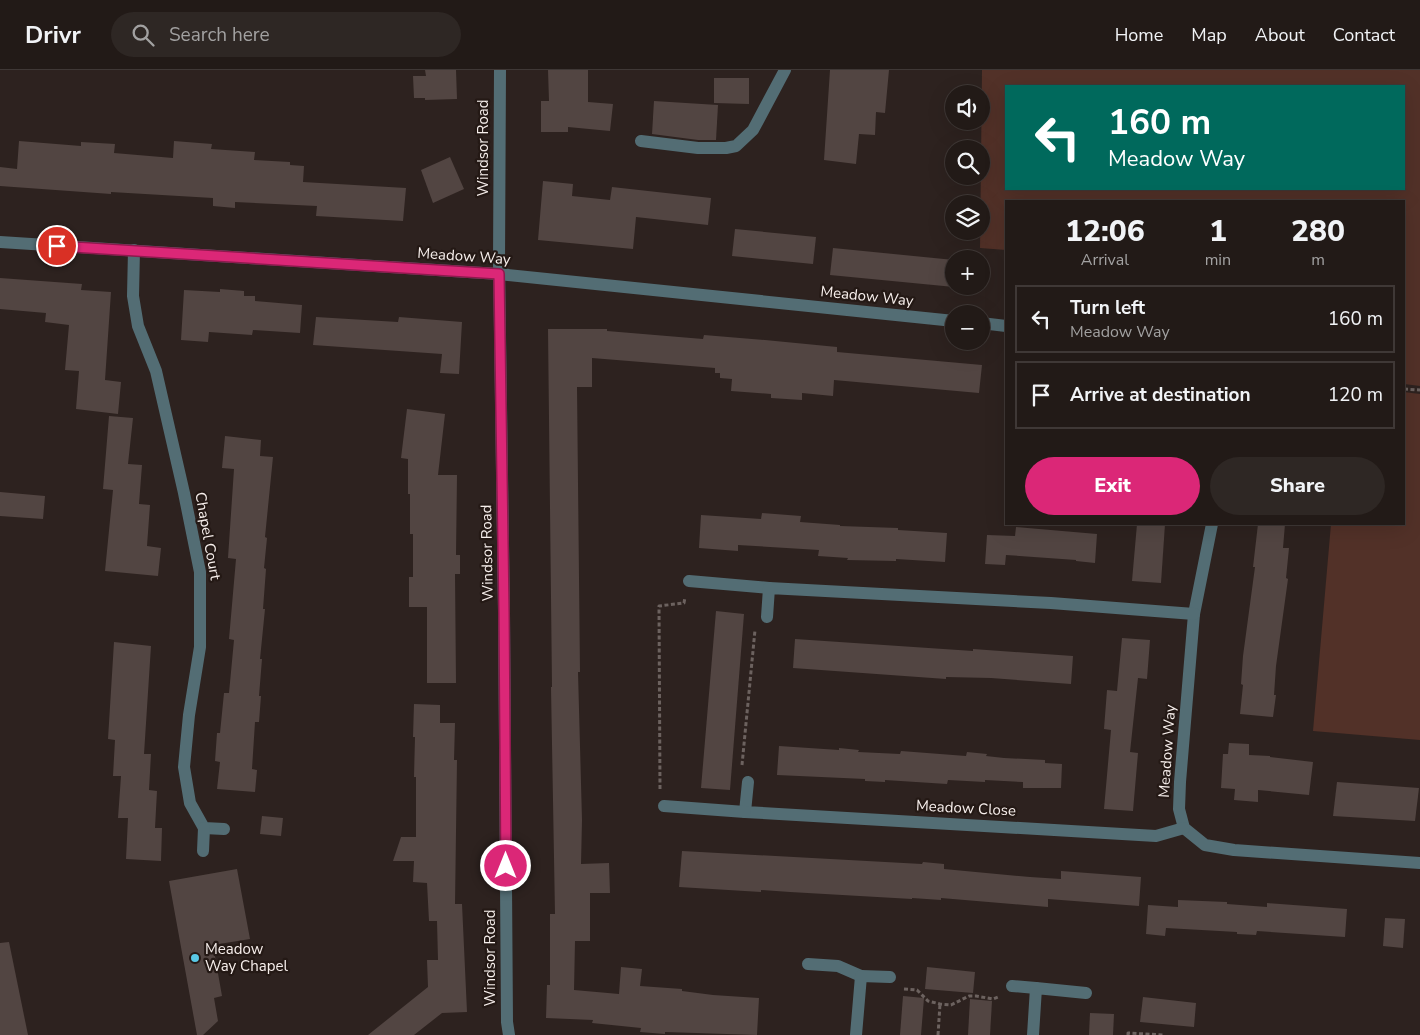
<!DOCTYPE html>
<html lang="en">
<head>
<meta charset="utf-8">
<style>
  :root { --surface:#221a17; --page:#2e2724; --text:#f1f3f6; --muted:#a2a1a1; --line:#3f3836; --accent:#db2777 }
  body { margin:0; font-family:"Nunito Sans",sans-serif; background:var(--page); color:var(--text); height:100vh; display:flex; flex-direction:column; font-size:19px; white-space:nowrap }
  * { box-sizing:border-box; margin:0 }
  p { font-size:16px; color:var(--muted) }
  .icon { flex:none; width:28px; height:28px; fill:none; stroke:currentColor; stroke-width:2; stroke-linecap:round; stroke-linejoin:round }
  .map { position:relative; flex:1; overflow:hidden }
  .details { position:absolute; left:1005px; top:130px; width:400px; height:325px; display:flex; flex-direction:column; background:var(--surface); border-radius:0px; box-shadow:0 5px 20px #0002,0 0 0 1px var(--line) }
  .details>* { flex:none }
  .top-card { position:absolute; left:1005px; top:15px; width:400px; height:105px; border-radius:0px; box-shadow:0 5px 20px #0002,0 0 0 1px var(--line); background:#00695c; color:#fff; overflow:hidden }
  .buttons { position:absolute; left:945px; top:15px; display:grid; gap:10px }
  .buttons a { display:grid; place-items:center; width:45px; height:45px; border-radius:50%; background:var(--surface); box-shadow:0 5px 20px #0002,0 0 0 1px var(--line); font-size:25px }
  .pin { position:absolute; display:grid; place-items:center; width:42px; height:42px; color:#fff; margin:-21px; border:2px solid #fff; border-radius:50%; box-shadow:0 1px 5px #0007 }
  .me { position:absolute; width:55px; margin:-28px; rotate:0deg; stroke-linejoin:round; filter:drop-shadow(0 0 4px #0008) }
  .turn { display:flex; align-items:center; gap:18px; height:105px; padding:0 20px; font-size:22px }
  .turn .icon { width:65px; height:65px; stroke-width:2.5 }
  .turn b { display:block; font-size:35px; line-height:42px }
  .eta { display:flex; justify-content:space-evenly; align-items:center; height:85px; text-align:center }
  .eta b { font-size:30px; font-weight:800; line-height:35px }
  .action { display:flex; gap:10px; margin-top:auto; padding:10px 20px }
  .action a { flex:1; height:58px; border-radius:30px; background:var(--accent); color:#fff; font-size:20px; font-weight:800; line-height:58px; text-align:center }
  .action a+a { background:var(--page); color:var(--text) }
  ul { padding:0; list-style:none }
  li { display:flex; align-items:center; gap:15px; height:68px; margin:0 10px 8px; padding:0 10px; border:2px solid var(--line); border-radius:0px }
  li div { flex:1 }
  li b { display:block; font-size:19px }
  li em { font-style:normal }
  header { display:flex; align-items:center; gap:30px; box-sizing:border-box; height:70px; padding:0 25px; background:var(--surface); border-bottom:1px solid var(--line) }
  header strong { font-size:24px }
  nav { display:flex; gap:28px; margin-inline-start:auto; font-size:18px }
  .search { width:350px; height:45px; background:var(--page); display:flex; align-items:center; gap:12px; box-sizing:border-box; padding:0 18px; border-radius:28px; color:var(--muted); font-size:19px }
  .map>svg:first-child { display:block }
  .green { fill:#523128; fill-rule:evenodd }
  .building { fill:#524542 }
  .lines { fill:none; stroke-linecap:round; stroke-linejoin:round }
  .path { stroke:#6c625f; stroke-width:3; stroke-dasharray:4 2.5; stroke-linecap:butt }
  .minor { stroke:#536d74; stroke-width:12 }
  .route-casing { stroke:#8e194d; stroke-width:12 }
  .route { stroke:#db2777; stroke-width:9 }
  .poi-dot { fill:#59c8e5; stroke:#241915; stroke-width:2 }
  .labels { text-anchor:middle; stroke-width:4.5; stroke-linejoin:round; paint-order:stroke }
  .street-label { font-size:15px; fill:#f7efec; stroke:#241915 }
  .poi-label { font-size:15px; fill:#f7efec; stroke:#241915; text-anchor:start }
</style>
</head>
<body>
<header>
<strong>Drivr</strong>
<div class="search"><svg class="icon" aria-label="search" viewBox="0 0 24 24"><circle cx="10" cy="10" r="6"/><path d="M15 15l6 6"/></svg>Search here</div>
<nav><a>Home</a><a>Map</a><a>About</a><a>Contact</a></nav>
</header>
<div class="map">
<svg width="1420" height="965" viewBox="0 0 1420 965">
  <rect width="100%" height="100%" fill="#2d221f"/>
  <g class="green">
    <path d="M982 0H1420V316L1404 314V131H1006V180L980 178ZM1006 16H1404V119H1006Z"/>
    <polygon points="1404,322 1420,324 1420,670 1313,661 1331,454 1404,454"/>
  </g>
  <g class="building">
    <polygon points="425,0 456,0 457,29 425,30 425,28 414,28 413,6 426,6"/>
    <polygon points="548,0 588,0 588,32 613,34 610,61 568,57 568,62 541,62 541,31 549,31"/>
    <polygon points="830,0 889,0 885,43 876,42 875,65 859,64 856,94 824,90"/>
    <polygon points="714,8 749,8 749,34 714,33"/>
    <polygon points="654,31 718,35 716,70 698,70 652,64"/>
    <polygon points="19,71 81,76 81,72 115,74 114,83 173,88 174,71 212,74 211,79 255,82 254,90 290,92 290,95 304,96 303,112 406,118 403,151 316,146 317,136 235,132 235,138 213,136 213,128 111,122 111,124 0,116 0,97 17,99"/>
    <polygon points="450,87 464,119 433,133 421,100"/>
    <polygon points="543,111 573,114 572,126 610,130 612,117 711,128 708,155 636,147 633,179 538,170"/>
    <polygon points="735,159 816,167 813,194 732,186"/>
    <polygon points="833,178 954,190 954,217 830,205"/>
    <polygon points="0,208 82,214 81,220 111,222 105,310 121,312 118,344 76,339 79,301 65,300 69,255 45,252 46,243 0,239"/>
    <polygon points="220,219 244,221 244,226 255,226 255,231 302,235 300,263 253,260 252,265 209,262 208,272 181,270 184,220 220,222"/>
    <polygon points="316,247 398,252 399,247 462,252 459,304 440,303 442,284 313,275"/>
    <polygon points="548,259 607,259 607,261 703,269 704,265 765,270 837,277 837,282 982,295 979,323 834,310 833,326 802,323 802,330 771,328 771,324 731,321 732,309 720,308 720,303 715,303 715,298 592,288 592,317 577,317 580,602 578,602 582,750 581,794 609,793 610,823 590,823 590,871 575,871 574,920 619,924 621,897 642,899 640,916 682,919 682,921 713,925 759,928 757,965 665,962 665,964 640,962 641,958 592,953 593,950 546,948 547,915 550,915 550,844 555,844 551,617 552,617"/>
    <polygon points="407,339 445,344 438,405 457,405 456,485 460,485 460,504 455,504 456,613 427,613 427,537 409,537 409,507 413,507 413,464 410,464 410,424 408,424 408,389 401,388"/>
    <polygon points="109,346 133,348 128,394 142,395 139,434 150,435 147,476 161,478 158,506 105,501 113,420 103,419"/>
    <polygon points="225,366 261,370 260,386 273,387 265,467 267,468 264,498 266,499 263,539 265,539 260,589 262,589 259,626 261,626 259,652 255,652 252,699 257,700 255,722 217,719 220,692 215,691 217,663 220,663 224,623 229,623 234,570 229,569 236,489 228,488 234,399 222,398"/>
    <polygon points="0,422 45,426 43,449 0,446"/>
    <polygon points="762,443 801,446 800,452 840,455 840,456 898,458 898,460 947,463 945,492 896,489 896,491 847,490 848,488 818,486 819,480 738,475 738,481 699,478 701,445 761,449"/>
    <polygon points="1137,454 1165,454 1161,513 1132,511"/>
    <polygon points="1258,454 1285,454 1283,478 1289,478 1286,508 1288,509 1276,596 1274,625 1276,625 1273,647 1240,644 1243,615 1241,614 1243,586 1255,497 1253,497"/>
    <polygon points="1016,457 1097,464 1095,493 1076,491 1076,490 1006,485 1005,495 985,494 987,465 1015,466"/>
    <polygon points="716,541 744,544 730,720 701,718"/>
    <polygon points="1122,568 1150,570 1147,609 1138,608 1130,682 1138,683 1133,741 1104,739 1111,660 1104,659 1107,620 1117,621"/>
    <polygon points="795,569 973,581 973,579 1073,586 1071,614 991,608 946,607 946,609 793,598"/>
    <polygon points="114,572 151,576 144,684 151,684 149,720 157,721 155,758 162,758 161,791 126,789 128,748 118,748 121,706 113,706 115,670 108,669"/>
    <polygon points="414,634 440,635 440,653 455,653 454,690 457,690 455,834 462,834 467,942 442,943 414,965 368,965 428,917 427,890 438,890 437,851 429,851 427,813 413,812 414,791 393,791 401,767 416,767 416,707 414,707 415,667 413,667"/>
    <polygon points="1229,673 1249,674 1249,685 1270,686 1270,687 1313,692 1309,725 1258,720 1258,732 1234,730 1235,719 1221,718 1223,684 1228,684"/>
    <polygon points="779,676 839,680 839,678 859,680 858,682 900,684 901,681 966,686 967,682 987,684 986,686 1004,688 1045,690 1045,693 1062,694 1061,718 1023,718 1023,712 985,710 985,712 948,710 947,714 885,710 885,712 865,711 865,709 777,705"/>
    <polygon points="1337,712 1419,718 1415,751 1333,746"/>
    <polygon points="262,746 283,748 281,766 260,764"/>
    <polygon points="682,781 922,794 923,792 944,794 944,799 1030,807 1061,809 1061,801 1141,807 1139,836 1048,829 1048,837 941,828 941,830 912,828 912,829 790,822 761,820 761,822 679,817"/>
    <polygon points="237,799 250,869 213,875 222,926 214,928 218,951 203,965 197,965 169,811"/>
    <polygon points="1178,830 1227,832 1227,834 1267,837 1267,833 1347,839 1345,867 1257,861 1256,865 1237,864 1237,862 1166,858 1165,866 1146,864 1148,835 1178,837"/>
    <polygon points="1385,848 1405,849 1403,878 1383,876"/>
    <polygon points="9,872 28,965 0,965 0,873"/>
    <polygon points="927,897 975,902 973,923 925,919"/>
    <polygon points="903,926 924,928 921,965 900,965"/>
    <polygon points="1143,927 1196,933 1194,957 1140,952"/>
    <polygon points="970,929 992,931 990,965 968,965"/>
    <polygon points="1090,943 1114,944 1113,965 1089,965"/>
  </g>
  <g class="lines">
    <g class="path">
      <polyline points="1404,319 1420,320"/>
      <polyline points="742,695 755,560"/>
      <polyline points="660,719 659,536 684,533 685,527"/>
      <polyline points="904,919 917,920 928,931 940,934 951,935 969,926 976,926 993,929 998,927"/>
      <polyline points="938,965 940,934"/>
      <polyline points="1128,965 1128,963 1163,965"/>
    </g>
    <g class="minor">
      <polyline points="500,0 499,194 504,542 507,952 509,965"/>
      <polyline points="641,71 698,78 726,78 736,76 753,60 785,0"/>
      <polyline points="0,172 499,204 954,251"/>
      <polyline points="134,180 133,226 138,256 156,301 184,423 200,502 200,577 189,645 184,697 190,733 204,758 224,759"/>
      <polyline points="981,253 1006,256"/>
      <polyline points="1212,454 1194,544 1180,712 1179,739 1184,758 1205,775 1234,780 1420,793"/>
      <polyline points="689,511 769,518"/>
      <polyline points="767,547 769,518 1051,533 1194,544"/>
      <polyline points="748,712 745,742 1156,766 1184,758"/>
      <polyline points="664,736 745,742"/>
      <polyline points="203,781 204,758"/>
      <polyline points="808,894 838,896 861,906"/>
      <polyline points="1012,916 1036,918"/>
      <polyline points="856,965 861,906 890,907"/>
      <polyline points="1033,965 1036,918 1086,923"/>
    </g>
  </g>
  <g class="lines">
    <defs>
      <polyline id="route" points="57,176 499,204 504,542 506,796"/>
    </defs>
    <use href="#route" class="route-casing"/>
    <use href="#route" class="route"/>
  </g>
  <circle class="poi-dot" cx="195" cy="888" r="5"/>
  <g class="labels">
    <g class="street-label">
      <text transform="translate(483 78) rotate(-90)" y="5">Windsor Road</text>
      <text transform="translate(464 186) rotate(4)" y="5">Meadow Way</text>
      <text transform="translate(867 226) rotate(6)" y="5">Meadow Way</text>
      <text transform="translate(208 466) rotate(80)" y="5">Chapel Court</text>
      <text transform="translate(487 483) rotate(-91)" y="5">Windsor Road</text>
      <text transform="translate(1167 681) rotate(-86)" y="5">Meadow Way</text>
      <text transform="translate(966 738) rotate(3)" y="5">Meadow Close</text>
      <text transform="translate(490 888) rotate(-90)" y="5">Windsor Road</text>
    </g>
    <g class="poi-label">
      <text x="205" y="884">Meadow<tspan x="205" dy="17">Way Chapel</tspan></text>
    </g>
  </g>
</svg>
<div class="buttons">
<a><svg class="icon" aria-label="sound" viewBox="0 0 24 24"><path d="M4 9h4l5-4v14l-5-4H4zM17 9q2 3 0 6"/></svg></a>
<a><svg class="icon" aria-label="search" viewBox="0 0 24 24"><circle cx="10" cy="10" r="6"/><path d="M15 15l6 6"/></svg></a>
<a><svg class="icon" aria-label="layers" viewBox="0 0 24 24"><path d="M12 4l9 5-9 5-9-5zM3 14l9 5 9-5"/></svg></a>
<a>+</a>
<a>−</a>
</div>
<div class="pin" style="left:57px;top:176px;background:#d93025"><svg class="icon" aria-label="arrive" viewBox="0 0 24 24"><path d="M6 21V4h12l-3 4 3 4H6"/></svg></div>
<svg class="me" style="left:506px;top:796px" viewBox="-20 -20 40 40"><circle r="17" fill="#db2777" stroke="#fff" stroke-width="3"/><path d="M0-11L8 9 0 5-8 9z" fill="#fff"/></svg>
<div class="top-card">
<div class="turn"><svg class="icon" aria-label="left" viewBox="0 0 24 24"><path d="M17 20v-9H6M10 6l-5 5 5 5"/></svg><div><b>160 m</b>Meadow Way</div></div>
</div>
<section class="details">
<div class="eta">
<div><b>12:06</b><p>Arrival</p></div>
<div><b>1</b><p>min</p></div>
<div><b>280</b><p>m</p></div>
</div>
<ul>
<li><svg class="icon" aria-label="left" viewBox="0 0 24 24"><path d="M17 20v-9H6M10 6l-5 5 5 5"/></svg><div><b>Turn left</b><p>Meadow Way</p></div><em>160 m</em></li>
<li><svg class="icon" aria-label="arrive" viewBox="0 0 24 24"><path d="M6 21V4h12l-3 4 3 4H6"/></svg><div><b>Arrive at destination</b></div><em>120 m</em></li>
</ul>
<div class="action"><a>Exit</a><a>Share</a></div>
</section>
</div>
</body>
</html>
